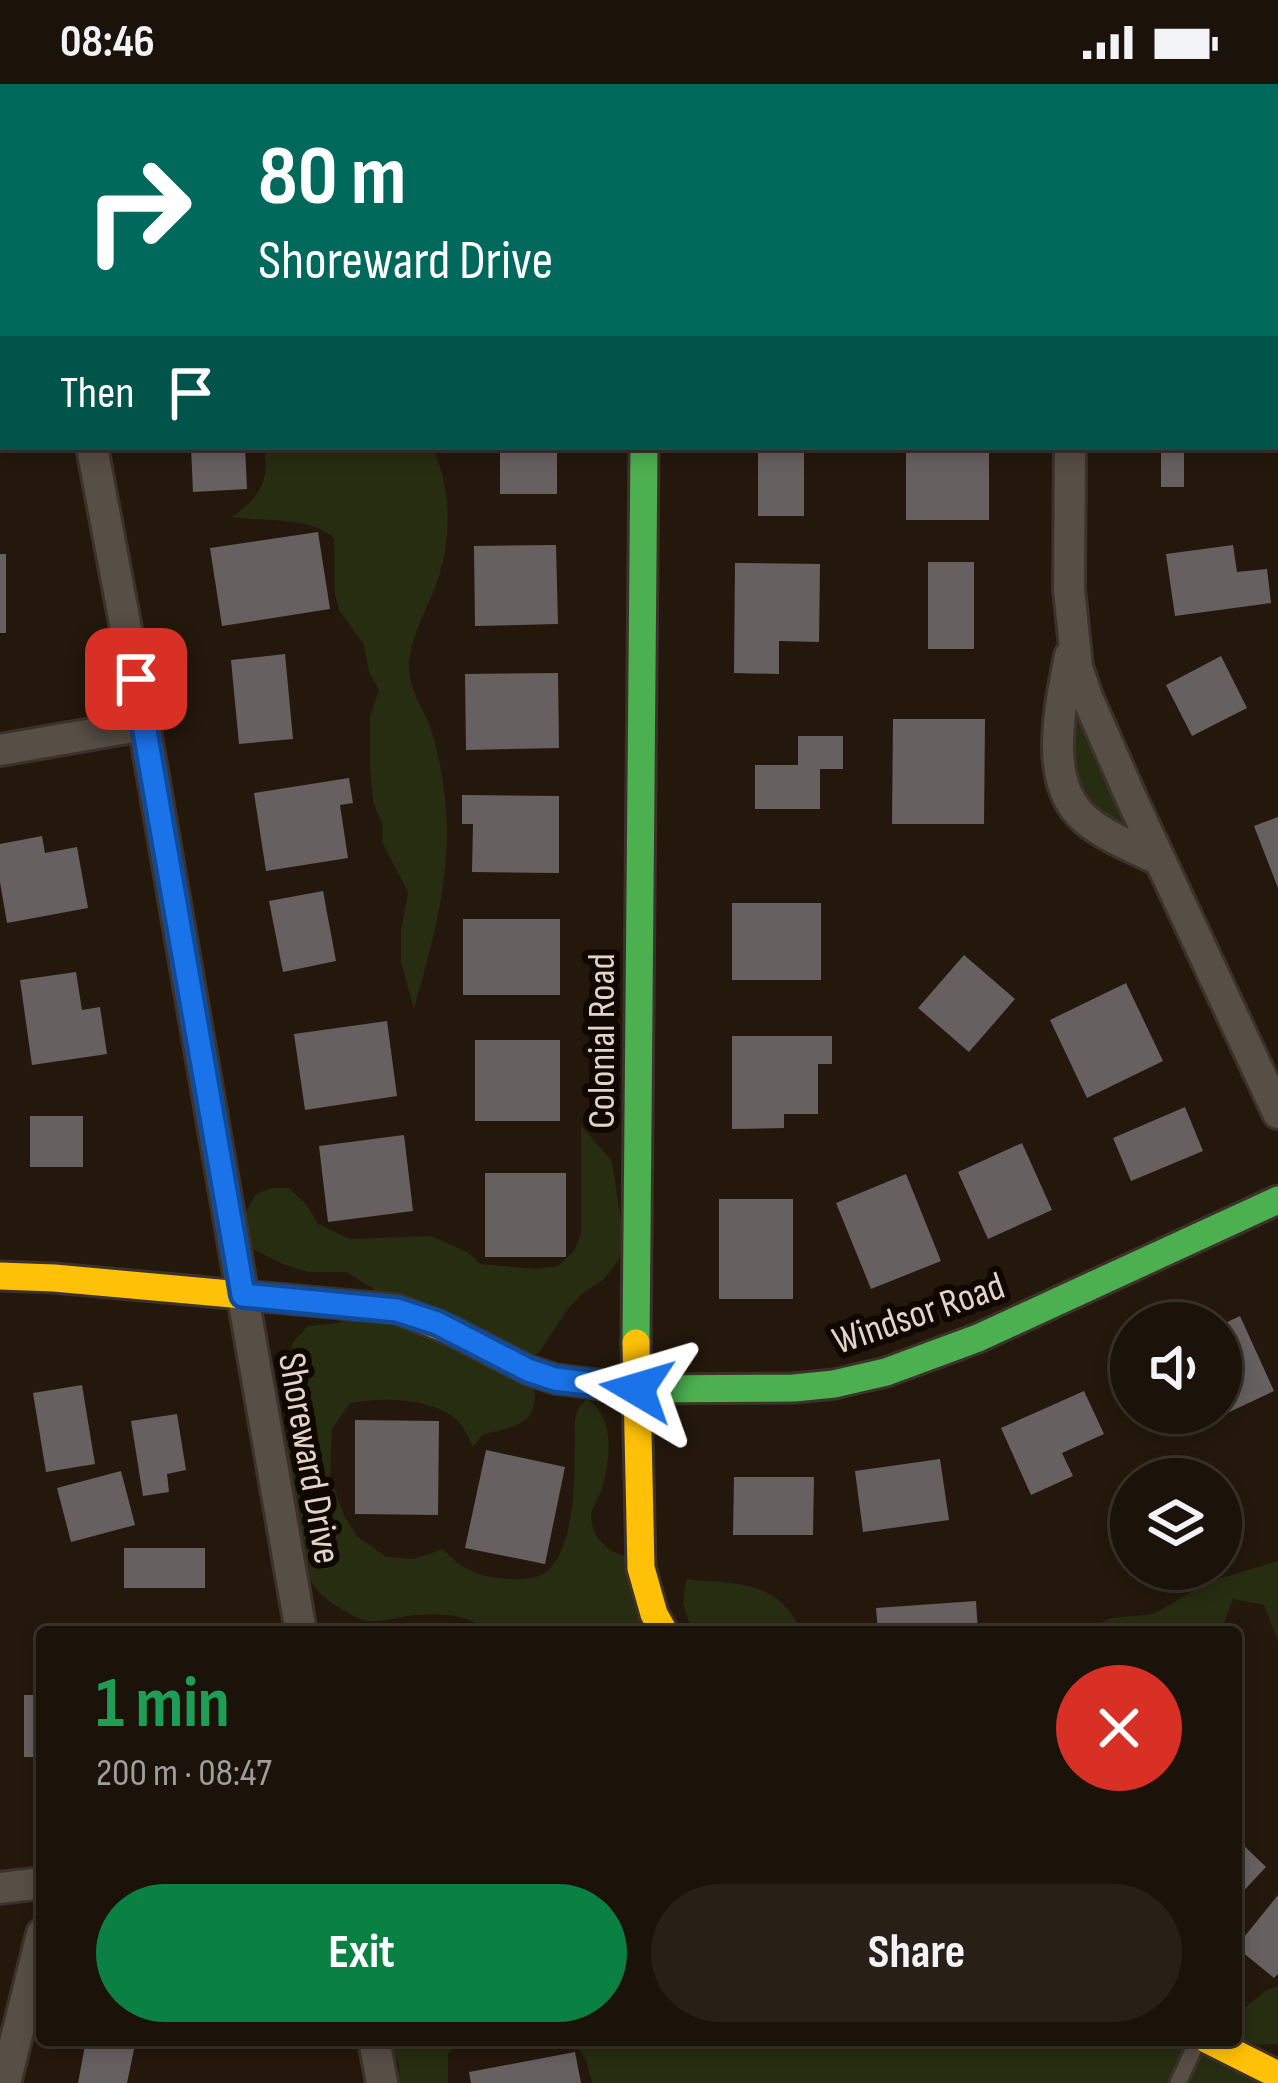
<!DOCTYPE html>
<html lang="en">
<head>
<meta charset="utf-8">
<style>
  :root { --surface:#1b1209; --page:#282017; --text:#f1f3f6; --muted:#a09e9c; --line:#39322a; --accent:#0b8043 }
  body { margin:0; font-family:"Sofia Sans Condensed",sans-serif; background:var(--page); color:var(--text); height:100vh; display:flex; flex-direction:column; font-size:45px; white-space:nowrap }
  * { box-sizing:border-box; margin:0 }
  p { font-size:39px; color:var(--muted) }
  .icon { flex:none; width:66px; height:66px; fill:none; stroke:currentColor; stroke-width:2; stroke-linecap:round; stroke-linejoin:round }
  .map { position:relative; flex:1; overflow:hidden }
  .panel { position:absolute; left:36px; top:1542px; width:1206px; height:420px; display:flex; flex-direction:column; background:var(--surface); border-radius:12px; box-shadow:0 6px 18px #0003,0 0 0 3px var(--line) }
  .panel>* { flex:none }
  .top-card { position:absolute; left:0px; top:0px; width:1278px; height:366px; box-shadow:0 6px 18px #0003,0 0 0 3px var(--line); background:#00695c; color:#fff; overflow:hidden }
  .fabs { position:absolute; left:1110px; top:1218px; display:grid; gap:24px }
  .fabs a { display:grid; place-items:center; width:132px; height:132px; border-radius:50%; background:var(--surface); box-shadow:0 6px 18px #0003,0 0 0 3px var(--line); font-size:60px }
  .pin { position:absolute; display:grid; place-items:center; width:102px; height:102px; color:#fff; margin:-51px; border-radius:24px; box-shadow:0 6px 18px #0006 }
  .me { position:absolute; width:132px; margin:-66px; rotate:277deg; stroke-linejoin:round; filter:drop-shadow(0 0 9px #0008) }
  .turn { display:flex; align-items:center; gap:42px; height:252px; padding:0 60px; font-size:54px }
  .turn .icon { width:156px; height:156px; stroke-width:2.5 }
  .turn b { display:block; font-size:84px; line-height:102px }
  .then { display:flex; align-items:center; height:114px; padding:0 60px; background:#0003; gap:24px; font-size:45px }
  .round { display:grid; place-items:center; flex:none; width:126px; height:126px; border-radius:63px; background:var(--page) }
  .head { display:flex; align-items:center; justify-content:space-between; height:204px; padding:0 60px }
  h1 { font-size:72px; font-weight:700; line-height:90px; color:#1e9e55 }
  .button { display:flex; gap:24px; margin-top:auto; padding:24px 60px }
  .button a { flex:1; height:138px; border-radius:72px; background:var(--accent); color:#fff; font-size:48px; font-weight:700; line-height:138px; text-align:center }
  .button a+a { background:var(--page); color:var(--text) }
  .status { display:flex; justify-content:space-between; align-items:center; height:84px; padding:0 60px; background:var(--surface); direction:ltr }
  .status svg { height:33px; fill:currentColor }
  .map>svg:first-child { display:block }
  .green { fill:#262d10 }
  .building { fill:#676061 }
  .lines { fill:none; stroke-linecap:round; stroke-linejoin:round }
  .lane-casing { stroke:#3d322b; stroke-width:21 }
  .street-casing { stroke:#3d322b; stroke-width:36 }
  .fast-casing { stroke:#3d322b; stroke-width:33 }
  .slow-casing { stroke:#3d322b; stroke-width:33 }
  .lane { stroke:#574e45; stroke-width:15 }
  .street { stroke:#574e45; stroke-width:30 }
  .fast { stroke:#4caf50; stroke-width:27 }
  .slow { stroke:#ffc107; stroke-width:27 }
  .rail-casing { stroke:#5b5349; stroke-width:14 }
  .rail { stroke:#100701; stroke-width:9; stroke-dasharray:27; stroke-linecap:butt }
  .route-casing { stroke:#114b97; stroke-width:30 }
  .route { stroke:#1a73e8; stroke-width:21 }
  .labels { text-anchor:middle; stroke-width:12; stroke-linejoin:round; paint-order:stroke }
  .street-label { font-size:39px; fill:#e3d4c7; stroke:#100701 }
</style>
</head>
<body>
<div class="status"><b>08:46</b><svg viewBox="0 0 49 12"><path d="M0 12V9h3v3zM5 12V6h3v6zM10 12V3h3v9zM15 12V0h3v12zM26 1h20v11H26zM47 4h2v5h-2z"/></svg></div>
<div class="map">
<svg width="1278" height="1999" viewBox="0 0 1278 1999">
  <rect width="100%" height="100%" fill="#24180c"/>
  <g class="green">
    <path d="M264 363H434C436 375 442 386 444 398 451 431 448 466 437 498 427 526 409 554 409 585 410 608 424 625 431 645 434 654 436 663 438 672 459 766 439 835 414 925L401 878V846L408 808 382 758 383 742 373 717 370 686V632L379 606 369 588 364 561 339 526 335 510 334 454C309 432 265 438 232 433 260 412 270 398 264 363Z"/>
    <polygon points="1072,586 1148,765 1088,732 1065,663"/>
    <path d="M581 1042 612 1077 623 1151 619 1176 603 1196 583 1209 567 1226 540 1267 529 1278C542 1330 535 1341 483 1350L473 1363C468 1354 465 1344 458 1337 432 1313 382 1313 350 1319L332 1345 330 1391 344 1432 357 1452 386 1473 414 1475 443 1465C462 1486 481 1494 509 1495 524 1496 542 1495 552 1482 579 1449 574 1375 575 1335L579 1323 587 1315C616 1333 610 1376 602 1405 599 1413 592 1424 591 1432 591 1454 609 1469 628 1473L664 1548H487C471 1530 439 1529 416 1531 400 1532 385 1539 369 1537 359 1536 352 1531 343 1526 328 1517 318 1510 309 1494L287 1371 286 1299 293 1258 308 1242 339 1239 375 1206 346 1188H308L283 1180 253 1165 244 1150V1131L256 1110 272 1104H289L306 1120 318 1140 350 1155 431 1152 467 1168 480 1180 536 1185 558 1182 575 1166 581 1148Z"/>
    <polygon points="1278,1477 1278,1557 1264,1521 1233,1515 1221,1548 1077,1548 1112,1534 1154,1530 1206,1499"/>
    <path d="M686 1495C739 1501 776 1494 802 1548H692L683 1519Z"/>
    <polygon points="1278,1902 1278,1960 1256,1961 1243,1956 1241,1939 1243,1925 1267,1906"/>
    <polygon points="389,1956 460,1956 448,1970 448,1999 399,1999 399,1980"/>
    <polygon points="573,1956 1208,1956 1278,1999 592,1999 586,1976"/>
  </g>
  <g class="building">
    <polygon points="191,363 245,363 247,405 193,408"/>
    <rect x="500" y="363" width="57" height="47"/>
    <rect x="758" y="363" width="46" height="69"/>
    <rect x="906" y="363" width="83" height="73"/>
    <rect x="1161" y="363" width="23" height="40"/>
    <polygon points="318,448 330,525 222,542 210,464"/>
    <polygon points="556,461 558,540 475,542 474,462"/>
    <polygon points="1233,461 1237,488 1267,485 1271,519 1175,532 1166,470"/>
    <rect x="0" y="470" width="6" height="79"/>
    <rect x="928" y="478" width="46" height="87"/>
    <polygon points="735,479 820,480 819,558 779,557 779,590 734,589"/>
    <polygon points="285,570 293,655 239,660 231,576"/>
    <polygon points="1221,572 1247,624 1192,652 1166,601"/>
    <polygon points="558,589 559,664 466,666 465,590"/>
    <polygon points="893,635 985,635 984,740 892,740"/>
    <polygon points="798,652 843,652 843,685 820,685 820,725 755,725 755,681 798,681"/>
    <polygon points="349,694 353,719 340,721 348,774 266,787 254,709"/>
    <polygon points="462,711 559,712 559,789 472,788 473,740 462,740"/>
    <polygon points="1278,733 1278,804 1254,742"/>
    <polygon points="42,752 45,769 77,763 88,824 7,839 0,798 0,760"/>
    <polygon points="323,807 336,877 283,888 269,817"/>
    <rect x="732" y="819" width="89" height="77"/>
    <rect x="463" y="835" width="97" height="76"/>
    <polygon points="964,871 1015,915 969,968 918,924"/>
    <polygon points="76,888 82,926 100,923 107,970 32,981 20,896"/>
    <polygon points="1126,899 1163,977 1087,1014 1050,936"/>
    <polygon points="387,937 397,1012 305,1026 294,950"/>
    <polygon points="732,952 832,952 832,980 818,980 818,1030 784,1030 784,1044 732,1045"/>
    <rect x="475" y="956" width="85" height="81"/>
    <polygon points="1185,1023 1203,1067 1131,1097 1113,1054"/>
    <rect x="30" y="1032" width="53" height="51"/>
    <polygon points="404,1051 413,1127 328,1138 319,1062"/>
    <polygon points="1022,1059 1052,1126 988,1155 958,1088"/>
    <rect x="485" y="1089" width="81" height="84"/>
    <polygon points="906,1090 941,1177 871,1205 836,1119"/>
    <rect x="719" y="1115" width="74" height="100"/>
    <polygon points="1240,1232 1274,1307 1206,1339 1201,1329 1221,1329 1221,1241"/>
    <polygon points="82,1301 95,1380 46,1388 33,1309"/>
    <polygon points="1084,1307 1104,1350 1062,1369 1073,1392 1031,1411 1001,1344"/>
    <polygon points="177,1330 186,1386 167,1390 169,1408 143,1412 131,1337"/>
    <polygon points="355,1336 439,1337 438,1431 355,1430"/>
    <polygon points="486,1366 565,1383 545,1480 465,1464"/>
    <polygon points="940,1375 949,1436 863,1448 855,1387"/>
    <polygon points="121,1387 135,1441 71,1458 57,1404"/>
    <polygon points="734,1393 814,1393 813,1451 733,1451"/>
    <rect x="124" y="1464" width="81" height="40"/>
    <polygon points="976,1517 978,1548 878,1548 876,1524"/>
    <rect x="24" y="1611" width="18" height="62"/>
    <polygon points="1236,1754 1266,1783 1236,1815"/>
    <polygon points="1278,1811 1278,1890 1274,1894 1236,1863"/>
    <polygon points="86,1956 136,1956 127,1999 78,1999"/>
    <polygon points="575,1968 581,1999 471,1999 469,1988"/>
  </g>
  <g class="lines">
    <defs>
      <polyline id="lane" points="1178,1999 1198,1956"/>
      <g id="street">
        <polyline points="23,0 23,3"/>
        <polyline points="972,0 980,3"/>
        <polyline points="0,58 3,55"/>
        <polyline points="92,363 144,641 301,1548"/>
        <polyline points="1070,363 1069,505 1077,583 1087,613 1133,718 1278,1029"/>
        <path d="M1070 572C1061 620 1042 698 1085 735 1106 753 1135 764 1160 776"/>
        <polyline points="0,666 144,641"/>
        <polyline points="0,1804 42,1799"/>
        <polyline points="374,1956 382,1999"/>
        <polyline points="5,1999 42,1850"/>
      </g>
      <g id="fast">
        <polyline points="711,3 712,0"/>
        <polyline points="454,1248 528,1286 555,1295 636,1305 794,1304 834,1300 886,1288 978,1254 1278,1116"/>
        <polyline points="636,1259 644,363"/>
      </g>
      <g id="slow">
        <polyline points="0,1192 54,1194 397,1225 454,1248"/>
        <polyline points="636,1259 641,1484 654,1530 664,1548"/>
        <polyline points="1208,1956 1278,1991"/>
      </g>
    </defs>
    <use href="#lane" class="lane-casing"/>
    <use href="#street" class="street-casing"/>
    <use href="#fast" class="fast-casing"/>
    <use href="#slow" class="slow-casing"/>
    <use href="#lane" class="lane"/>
    <use href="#street" class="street"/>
    <use href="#fast" class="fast"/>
    <use href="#slow" class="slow"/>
    <defs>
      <g id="rail">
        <polyline points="1258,0 1259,3"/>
        <polyline points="1275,50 1278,58"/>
      </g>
    </defs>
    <use href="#rail" class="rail-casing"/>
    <use href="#rail" class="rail"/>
  </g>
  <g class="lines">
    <defs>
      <polyline id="route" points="136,595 243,1211 397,1226 437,1239 528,1286 555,1295 637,1305"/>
    </defs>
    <use href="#route" class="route-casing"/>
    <use href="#route" class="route"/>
  </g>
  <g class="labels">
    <g class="street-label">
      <text transform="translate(600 957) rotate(-90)" y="14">Colonial Road</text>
      <text transform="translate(918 1228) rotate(-19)" y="14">Windsor Road</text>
      <text transform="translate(311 1374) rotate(80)" y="14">Shoreward Drive</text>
    </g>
  </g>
</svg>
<div class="fabs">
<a><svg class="icon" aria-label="sound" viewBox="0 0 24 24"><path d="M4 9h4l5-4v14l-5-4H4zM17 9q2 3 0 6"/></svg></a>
<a><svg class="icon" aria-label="layers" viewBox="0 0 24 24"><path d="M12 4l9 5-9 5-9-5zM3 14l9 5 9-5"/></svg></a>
</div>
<div class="pin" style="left:136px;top:595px;background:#d93025"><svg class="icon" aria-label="arrive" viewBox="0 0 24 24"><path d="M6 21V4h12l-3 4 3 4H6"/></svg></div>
<svg class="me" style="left:637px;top:1305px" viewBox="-20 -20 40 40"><path d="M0-17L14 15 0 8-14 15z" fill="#1a73e8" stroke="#fff" stroke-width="4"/></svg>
<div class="top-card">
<div class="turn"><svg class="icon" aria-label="right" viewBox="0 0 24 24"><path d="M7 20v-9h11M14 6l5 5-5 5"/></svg><div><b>80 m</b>Shoreward Drive</div></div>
<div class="then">Then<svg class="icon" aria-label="arrive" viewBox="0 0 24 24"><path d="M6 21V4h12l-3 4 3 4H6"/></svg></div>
</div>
<section class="panel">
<div class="head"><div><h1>1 min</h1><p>200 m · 08:47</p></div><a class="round" style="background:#d93025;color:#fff"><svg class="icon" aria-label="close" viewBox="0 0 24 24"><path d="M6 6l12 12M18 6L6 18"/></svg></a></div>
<div class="button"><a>Exit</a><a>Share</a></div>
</section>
</div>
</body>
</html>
